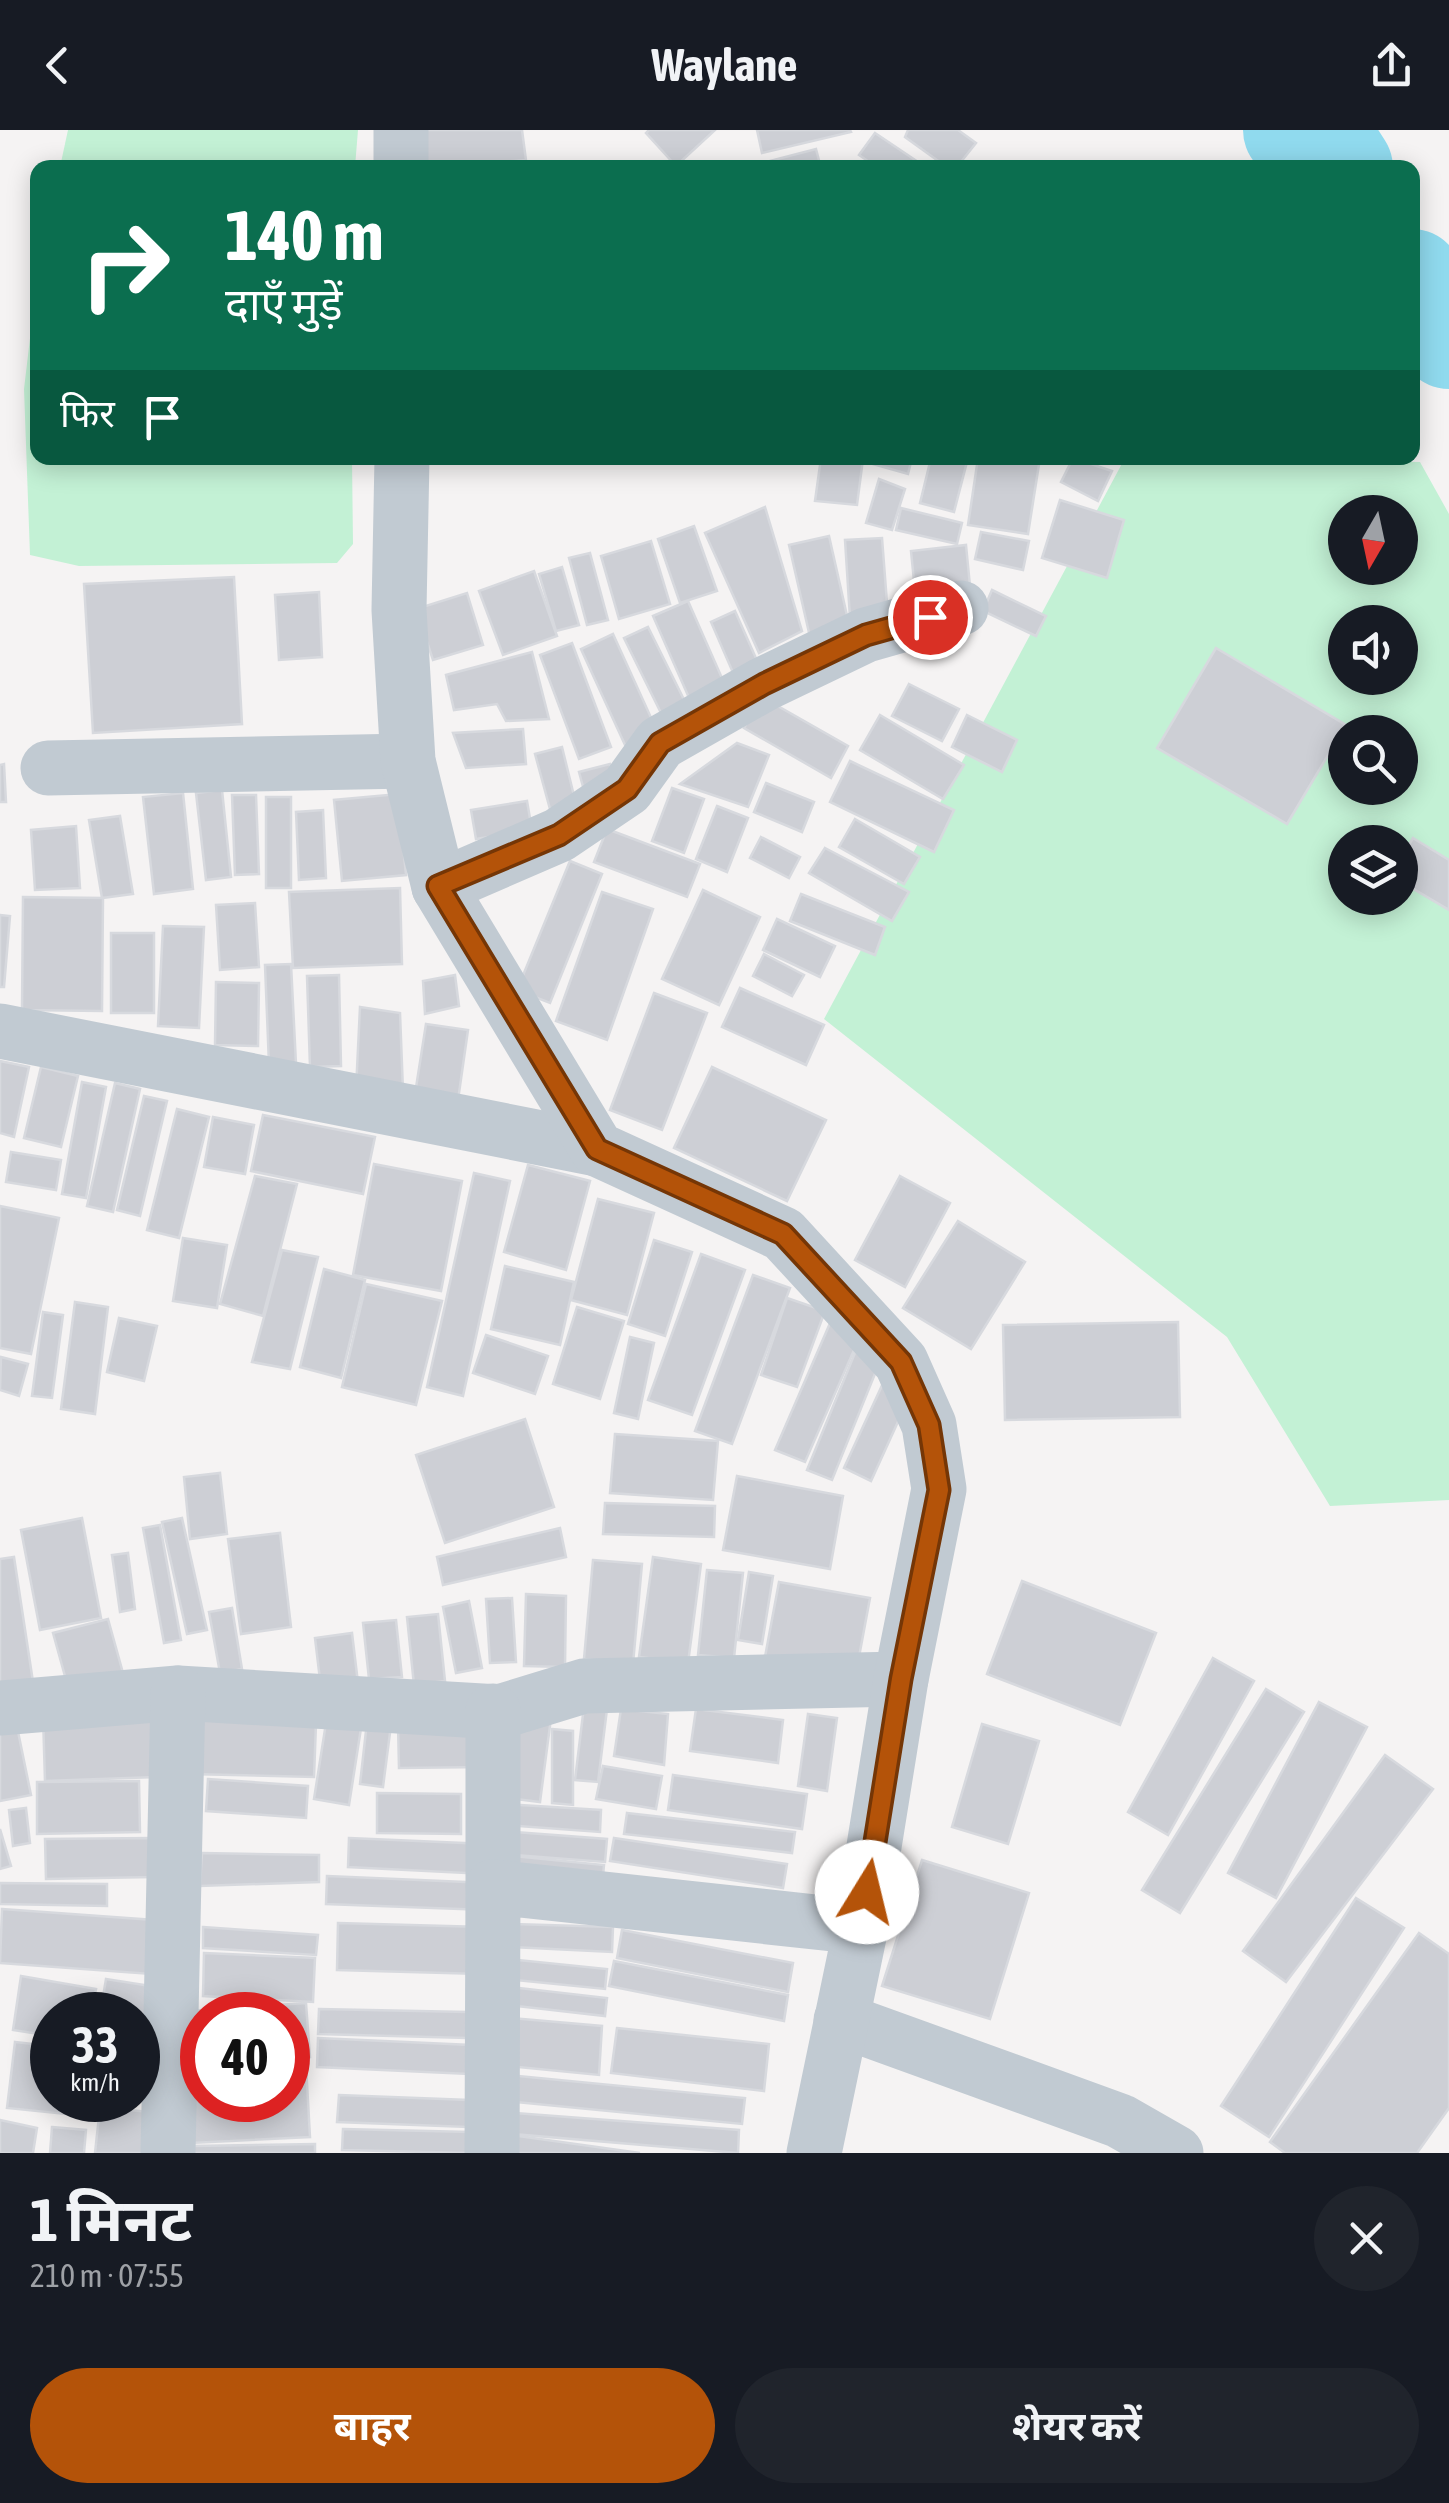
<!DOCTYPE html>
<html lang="hi">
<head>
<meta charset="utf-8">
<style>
  :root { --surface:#171b24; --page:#20242c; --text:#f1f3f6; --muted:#9ea1a6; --accent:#b45309 }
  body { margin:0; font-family:"Asap Condensed","Noto Sans Devanagari",sans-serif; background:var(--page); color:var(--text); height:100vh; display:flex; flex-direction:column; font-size:38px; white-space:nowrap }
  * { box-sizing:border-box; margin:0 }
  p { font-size:32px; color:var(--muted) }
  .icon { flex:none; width:55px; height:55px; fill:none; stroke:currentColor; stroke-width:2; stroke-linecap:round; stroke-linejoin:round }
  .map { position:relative; height:2023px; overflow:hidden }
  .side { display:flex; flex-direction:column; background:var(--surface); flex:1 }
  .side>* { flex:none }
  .guide { position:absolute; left:30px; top:30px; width:1390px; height:305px; border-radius:20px; box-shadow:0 5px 25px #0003; background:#0b6e4f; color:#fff; overflow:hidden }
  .needle { width:65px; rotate:189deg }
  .tools { position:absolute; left:1328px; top:365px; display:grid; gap:20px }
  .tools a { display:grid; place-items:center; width:90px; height:90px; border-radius:50%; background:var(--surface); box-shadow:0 5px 25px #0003; font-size:50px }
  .speed { position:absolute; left:30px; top:1862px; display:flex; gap:20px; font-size:50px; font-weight:700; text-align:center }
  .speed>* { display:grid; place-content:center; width:130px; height:130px; border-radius:50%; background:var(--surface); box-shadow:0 5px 25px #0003; line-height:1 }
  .speed small { font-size:25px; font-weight:400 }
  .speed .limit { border:15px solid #d22; background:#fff; color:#111 }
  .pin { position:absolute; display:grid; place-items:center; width:85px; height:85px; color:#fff; margin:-42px; border:5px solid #fff; border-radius:50%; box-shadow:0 2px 10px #0007 }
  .me { position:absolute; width:110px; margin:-55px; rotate:9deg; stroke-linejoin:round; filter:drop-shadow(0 0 8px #0008) }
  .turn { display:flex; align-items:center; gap:35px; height:210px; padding:0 30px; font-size:45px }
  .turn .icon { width:130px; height:130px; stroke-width:2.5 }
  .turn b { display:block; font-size:70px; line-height:85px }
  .then { display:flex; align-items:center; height:95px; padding:0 30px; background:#0003; gap:20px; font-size:38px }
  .round { display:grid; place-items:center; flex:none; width:105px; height:105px; border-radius:52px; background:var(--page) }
  .overview { display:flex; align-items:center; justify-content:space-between; height:170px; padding:0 30px }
  h1 { font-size:60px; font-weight:700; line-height:75px }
  .cta { display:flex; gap:20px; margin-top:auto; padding:20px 30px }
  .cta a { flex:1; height:115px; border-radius:60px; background:var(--accent); color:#fff; font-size:40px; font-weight:700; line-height:115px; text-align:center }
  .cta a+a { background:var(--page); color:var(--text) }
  header { display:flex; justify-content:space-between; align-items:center; height:130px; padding:0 30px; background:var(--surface); font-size:45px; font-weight:700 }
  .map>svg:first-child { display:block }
  .green { fill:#c3f1d5; fill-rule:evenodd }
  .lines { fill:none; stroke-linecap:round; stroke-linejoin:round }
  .river { stroke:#90daee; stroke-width:102 }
  .building { fill:#cdcfd5; stroke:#d7d9de; stroke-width:2.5 }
  .minor { stroke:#c1cad2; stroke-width:55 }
  .tertiary { stroke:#c1cad2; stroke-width:55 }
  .route-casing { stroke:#753606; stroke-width:25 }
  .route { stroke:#b45309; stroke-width:18 }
</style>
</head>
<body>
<header><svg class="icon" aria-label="back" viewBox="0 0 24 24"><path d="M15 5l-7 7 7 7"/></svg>Waylane<svg class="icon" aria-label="share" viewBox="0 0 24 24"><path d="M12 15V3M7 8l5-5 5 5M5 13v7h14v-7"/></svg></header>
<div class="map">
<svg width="1449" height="2023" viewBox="0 0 1449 2023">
  <rect width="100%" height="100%" fill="#f5f3f3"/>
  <g class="green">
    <polygon points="68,0 358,0 355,37 60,37"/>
    <polygon points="37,149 38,328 352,328 353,414 337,433 79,436 30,425 24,259"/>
    <path d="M1125 328 1420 332 1449 384V1370L1330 1376 1227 1207 824 889ZM1345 382H1400V438H1345ZM1345 492H1400V548H1345ZM1345 602H1400V658H1345ZM1345 712H1400V768H1345Z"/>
  </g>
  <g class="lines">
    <g class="river">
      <polyline points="1294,0 1328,16 1342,38"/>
      <polyline points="1412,150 1449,208"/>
    </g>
  </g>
  <g class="building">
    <polygon points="421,0 522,0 526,30 426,38"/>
    <polygon points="649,0 715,0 676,36 646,3"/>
    <polygon points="757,0 850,0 851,2 762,23"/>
    <polygon points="908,0 958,0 976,13 956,38 948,38 905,7"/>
    <polygon points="875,3 927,38 878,38 859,25"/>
    <polygon points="816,19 821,38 743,38"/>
    <polygon points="821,328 863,329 857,375 815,371"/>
    <polygon points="871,328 912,328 908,344 869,333"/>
    <polygon points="931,328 968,328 954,382 920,373"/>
    <polygon points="978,328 1040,328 1028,404 968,395"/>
    <polygon points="1073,328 1112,341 1098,371 1061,352"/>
    <polygon points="879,349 905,359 892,400 866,393"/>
    <polygon points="1060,370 1124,390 1107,448 1042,428"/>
    <polygon points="765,377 802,501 759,523 705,403"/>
    <polygon points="901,378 962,393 957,414 896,400"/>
    <polygon points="694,396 717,461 680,473 658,409"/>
    <polygon points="981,402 1029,411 1023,440 975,429"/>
    <polygon points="829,406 850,499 810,507 789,415"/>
    <polygon points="882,408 888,486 850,488 845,410"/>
    <polygon points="651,411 670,474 619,489 601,426"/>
    <polygon points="966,415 970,456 915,461 911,421"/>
    <polygon points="590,423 608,490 587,495 569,428"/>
    <polygon points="562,437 579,495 556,501 539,444"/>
    <polygon points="534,441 557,506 503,525 479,461"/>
    <polygon points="234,447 242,594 93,603 84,454"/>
    <polygon points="992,460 1046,486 1036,506 983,481"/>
    <polygon points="319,462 322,527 279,530 275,465"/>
    <polygon points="467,463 483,515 433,530 416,479"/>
    <polygon points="688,471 729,564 694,579 653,486"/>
    <polygon points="735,481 759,535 734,545 711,492"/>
    <polygon points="648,497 692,586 668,597 624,508"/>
    <polygon points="613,504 658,603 626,617 581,519"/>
    <polygon points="572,513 611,617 579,629 540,525"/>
    <polygon points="1216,518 1346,595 1287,694 1157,618"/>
    <polygon points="532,522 549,589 506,591 497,574 454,580 446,545"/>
    <polygon points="909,554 959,579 942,611 892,586"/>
    <polygon points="762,567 848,616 831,648 744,598"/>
    <polygon points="880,585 964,635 943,669 860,620"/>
    <polygon points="967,585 1017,610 1002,642 952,617"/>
    <polygon points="523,599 526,634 466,638 453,603"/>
    <polygon points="737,613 769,625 748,677 680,654"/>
    <polygon points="562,617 576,674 550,679 535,624"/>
    <polygon points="850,631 954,680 934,722 830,672"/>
    <polygon points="4,634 6,672 0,672 0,635"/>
    <polygon points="610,634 616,655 585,664 579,642"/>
    <polygon points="766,653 814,672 802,702 754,682"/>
    <polygon points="672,658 704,669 684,723 652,711"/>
    <polygon points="222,660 231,747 206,750 196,663"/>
    <polygon points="183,663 193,759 154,764 143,667"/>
    <polygon points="398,664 406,745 342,751 334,670"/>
    <polygon points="232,665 256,665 259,744 235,745"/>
    <rect x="266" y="667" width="25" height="91"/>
    <polygon points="527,671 532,700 476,709 471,680"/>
    <polygon points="717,676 748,688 727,742 696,729"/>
    <polygon points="323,680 326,748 299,750 296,682"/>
    <polygon points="120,686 133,764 102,768 89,690"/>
    <polygon points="855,689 920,727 904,754 839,717"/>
    <polygon points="76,696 80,758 35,760 31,700"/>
    <polygon points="607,699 700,734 687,767 594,732"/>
    <polygon points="761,707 800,727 789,748 750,728"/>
    <polygon points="1413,708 1449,730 1449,780 1400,751 1400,730"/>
    <polygon points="825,718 909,762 892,791 809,743"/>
    <polygon points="570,731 602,744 550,873 517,860"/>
    <polygon points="400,758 402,834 293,838 289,762"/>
    <polygon points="703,760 760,787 719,875 662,849"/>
    <polygon points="602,762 653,779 607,910 556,891"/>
    <polygon points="801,764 885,797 875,825 790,791"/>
    <polygon points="23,767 103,768 102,881 22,880"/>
    <polygon points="255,773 259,837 220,840 216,775"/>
    <polygon points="0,785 10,786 4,857 0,857"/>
    <polygon points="777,789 835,816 820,847 763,820"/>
    <polygon points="163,796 204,797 199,898 158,896"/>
    <rect x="111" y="803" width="43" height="80"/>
    <polygon points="764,824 804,845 792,866 753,846"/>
    <polygon points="291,834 296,934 269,935 265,835"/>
    <polygon points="339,845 341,936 310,937 307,846"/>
    <polygon points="455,845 459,876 425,884 423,851"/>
    <polygon points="216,852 259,853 258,916 215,915"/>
    <polygon points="740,858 824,895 806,935 722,897"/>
    <polygon points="654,863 707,883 662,1000 610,980"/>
    <polygon points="360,877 400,883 403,961 356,960"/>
    <polygon points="426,894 468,900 458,970 415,964"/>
    <polygon points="0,931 29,937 14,1007 0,1003"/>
    <polygon points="41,937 78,946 61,1017 24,1008"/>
    <polygon points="712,937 826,990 787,1071 674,1018"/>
    <polygon points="82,952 106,957 86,1068 62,1064"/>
    <polygon points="115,953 140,959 113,1082 87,1076"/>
    <polygon points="144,966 167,971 140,1086 117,1080"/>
    <polygon points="177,979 209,987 179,1108 147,1100"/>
    <polygon points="263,985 375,1007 363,1064 251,1041"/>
    <polygon points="213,987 254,995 245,1044 204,1037"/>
    <polygon points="11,1022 61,1030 56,1060 6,1052"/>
    <polygon points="374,1034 462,1051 441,1161 353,1145"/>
    <polygon points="528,1035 590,1051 566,1140 504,1122"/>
    <polygon points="474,1043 510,1051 463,1266 427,1257"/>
    <polygon points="255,1046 297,1054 263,1186 220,1174"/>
    <polygon points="900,1046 950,1073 905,1157 855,1130"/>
    <polygon points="598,1069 654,1083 627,1185 571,1170"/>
    <polygon points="0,1076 59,1088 31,1224 0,1218"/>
    <polygon points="958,1091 1025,1132 971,1219 903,1178"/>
    <polygon points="183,1108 227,1115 217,1178 173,1171"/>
    <polygon points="654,1110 692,1122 665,1206 628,1194"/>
    <polygon points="282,1120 318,1127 290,1239 252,1232"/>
    <polygon points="701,1124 745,1140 692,1285 648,1270"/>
    <polygon points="505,1136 574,1152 560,1215 491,1199"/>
    <polygon points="324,1139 365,1150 341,1248 300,1237"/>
    <polygon points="753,1145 790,1158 732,1314 695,1301"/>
    <polygon points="366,1154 442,1171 416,1275 342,1257"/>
    <polygon points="787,1168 825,1181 797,1257 761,1245"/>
    <polygon points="75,1172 108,1177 95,1284 61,1279"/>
    <polygon points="577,1177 624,1191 600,1269 553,1254"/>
    <polygon points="43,1182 63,1185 52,1268 32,1266"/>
    <polygon points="119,1188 157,1196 144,1251 107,1242"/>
    <polygon points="831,1191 861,1204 805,1332 775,1320"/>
    <polygon points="1178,1192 1180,1287 1005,1290 1003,1195"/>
    <polygon points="486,1205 548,1226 535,1264 473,1243"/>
    <polygon points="630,1207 654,1213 638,1289 614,1283"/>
    <polygon points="857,1218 881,1229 832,1350 807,1340"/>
    <polygon points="1,1227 28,1234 19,1266 0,1260"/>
    <polygon points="885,1249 912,1261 871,1351 844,1338"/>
    <polygon points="525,1289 554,1377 445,1413 416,1325"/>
    <polygon points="615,1304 718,1311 713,1370 610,1363"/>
    <polygon points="220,1343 227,1404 190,1409 184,1347"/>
    <polygon points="737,1346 843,1366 830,1439 723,1420"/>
    <polygon points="605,1373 715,1376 714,1407 603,1404"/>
    <polygon points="82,1388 101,1488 40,1500 21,1400"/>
    <polygon points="182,1388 207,1500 187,1504 162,1392"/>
    <polygon points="160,1395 181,1510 164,1513 143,1398"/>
    <polygon points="560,1398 566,1427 443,1455 437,1427"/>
    <polygon points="280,1403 291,1497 241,1504 228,1409"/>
    <polygon points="128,1423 135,1479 120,1482 112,1425"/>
    <polygon points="14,1427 33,1552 0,1557 0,1429"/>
    <polygon points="653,1427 701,1434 688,1533 639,1527"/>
    <polygon points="593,1430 642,1434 633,1534 584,1529"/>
    <polygon points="707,1440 743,1443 734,1528 698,1525"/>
    <polygon points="749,1442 773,1446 762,1514 738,1510"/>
    <polygon points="1022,1451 1156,1503 1120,1595 987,1544"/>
    <polygon points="779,1452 870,1468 856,1543 765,1527"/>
    <polygon points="526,1464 566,1466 565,1537 524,1536"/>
    <polygon points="512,1468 516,1532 490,1533 486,1469"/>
    <polygon points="469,1471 482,1538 456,1543 443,1477"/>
    <polygon points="232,1478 242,1539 220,1543 209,1482"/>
    <polygon points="438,1484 445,1551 414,1555 407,1487"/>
    <polygon points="108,1489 123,1543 68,1557 53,1503"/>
    <polygon points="396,1490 402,1547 369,1549 363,1493"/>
    <polygon points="352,1503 358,1553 321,1558 315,1508"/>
    <polygon points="1213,1528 1254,1551 1168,1705 1128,1682"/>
    <polygon points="1266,1559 1304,1582 1180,1783 1142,1760"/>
    <polygon points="1319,1572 1367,1597 1276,1768 1228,1743"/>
    <polygon points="329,1574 364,1579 349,1675 314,1669"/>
    <polygon points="584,1576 607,1579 598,1652 575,1650"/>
    <polygon points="621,1579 668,1584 664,1635 614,1626"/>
    <polygon points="696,1579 783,1590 778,1633 690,1621"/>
    <polygon points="154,1582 156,1647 45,1651 43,1586"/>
    <polygon points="808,1584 837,1588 827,1661 798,1656"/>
    <polygon points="15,1587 31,1665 0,1671 0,1590"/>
    <polygon points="551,1588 540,1672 499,1667 505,1592"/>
    <polygon points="189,1590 316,1594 314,1647 188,1644"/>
    <polygon points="367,1592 391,1595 383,1657 360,1654"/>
    <polygon points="483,1593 484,1637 399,1638 398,1594"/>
    <polygon points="982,1594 1039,1611 1008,1714 952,1697"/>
    <polygon points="552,1599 573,1601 573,1675 552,1673"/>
    <polygon points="1385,1625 1433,1659 1286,1852 1243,1821"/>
    <polygon points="603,1636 662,1646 656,1679 596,1669"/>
    <polygon points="673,1645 807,1664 802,1699 668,1680"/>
    <polygon points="208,1649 308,1656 306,1688 206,1681"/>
    <polygon points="139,1651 140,1702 37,1704 37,1652"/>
    <polygon points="377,1663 461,1664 461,1704 377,1703"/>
    <polygon points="505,1674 601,1680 600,1702 503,1695"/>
    <polygon points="26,1678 30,1713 13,1716 9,1680"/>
    <polygon points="627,1683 795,1702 792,1723 624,1704"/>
    <polygon points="0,1699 11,1736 0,1739"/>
    <polygon points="502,1701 607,1709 605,1732 500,1724"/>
    <polygon points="151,1708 152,1747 46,1749 45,1709"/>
    <polygon points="349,1708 486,1714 485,1744 348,1737"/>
    <polygon points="614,1708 787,1734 783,1758 610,1731"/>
    <polygon points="202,1723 319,1725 319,1752 200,1756"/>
    <polygon points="502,1725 604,1735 602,1757 500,1749"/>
    <polygon points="922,1730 1029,1763 990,1889 882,1856"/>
    <polygon points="327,1746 488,1753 486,1780 326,1774"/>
    <polygon points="0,1753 107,1754 107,1776 0,1774"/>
    <polygon points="1356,1768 1404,1798 1269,2007 1221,1976"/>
    <polygon points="2,1779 154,1790 151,1844 0,1833"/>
    <polygon points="338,1793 483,1797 481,1844 337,1840"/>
    <polygon points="513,1794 613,1797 612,1822 512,1817"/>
    <polygon points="203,1797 318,1805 316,1825 203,1818"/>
    <polygon points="622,1800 793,1833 788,1862 617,1828"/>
    <polygon points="1419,1803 1449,1824 1449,1978 1417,2023 1285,2023 1270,2012"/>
    <polygon points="204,1823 315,1828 313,1872 203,1866"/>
    <polygon points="508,1829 607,1839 605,1859 506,1849"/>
    <polygon points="614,1831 788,1865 784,1891 609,1856"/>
    <polygon points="21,1846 96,1859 91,1885 52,1885 52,1906 13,1900"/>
    <polygon points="106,1849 157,1857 149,1904 138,1902 138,1885 100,1885"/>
    <polygon points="502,1856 607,1868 605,1886 500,1874"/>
    <polygon points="306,1873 310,1927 288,1929 288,1885 202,1885 202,1935 184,1936 190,1881"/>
    <polygon points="319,1879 467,1882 467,1908 318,1904"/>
    <polygon points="499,1887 602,1896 599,1945 497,1935"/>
    <polygon points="617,1898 769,1914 764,1961 611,1943"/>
    <polygon points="318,1908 471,1915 469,1944 317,1937"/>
    <polygon points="15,1912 52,1916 52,1970 87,1970 85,1986 7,1978"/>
    <polygon points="306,1935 310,2007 191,2013 187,1941 202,1940 202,1970 288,1970 288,1936"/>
    <polygon points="507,1945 745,1968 742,1994 505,1971"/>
    <polygon points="339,1965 469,1970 468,1997 337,1992"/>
    <polygon points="100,1977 150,1982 145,2023 95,2023"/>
    <polygon points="515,1983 739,2000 738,2023 513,2004"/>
    <polygon points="0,1990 37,1998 33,2023 0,2023"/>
    <polygon points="52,1997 86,2000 84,2023 50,2023"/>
    <polygon points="343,1999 470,2002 470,2023 342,2020"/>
    <polygon points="511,2005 640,2023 508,2023"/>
    <polygon points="315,2014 315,2023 192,2023 192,2016"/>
  </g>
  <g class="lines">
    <g class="minor">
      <polyline points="48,638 408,631"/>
      <polyline points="439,757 559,705 627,659 660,613 764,554 866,505 961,478"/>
      <polyline points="0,901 597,1019"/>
      <polyline points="0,1578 178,1563 499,1582 584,1556 901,1549"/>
      <polyline points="493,1757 493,1581"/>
      <polyline points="841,1890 1120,1991 1176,2023"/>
      <polyline points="168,2023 178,1563"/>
      <polyline points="492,2023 493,1757 861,1797"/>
    </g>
    <g class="tertiary">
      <polyline points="401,0 401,38"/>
      <polyline points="402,328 399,480 408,631 439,757 597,1019 783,1104 901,1232 929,1295 939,1359 901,1549 861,1797 814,2023"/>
    </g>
  </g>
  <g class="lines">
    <defs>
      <polyline id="route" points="867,1762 901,1549 939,1360 929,1295 901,1232 783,1104 597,1019 438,756 559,705 627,659 660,613 764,554 866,505 930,487"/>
    </defs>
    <use href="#route" class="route-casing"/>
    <use href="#route" class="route"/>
  </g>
</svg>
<div class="tools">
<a><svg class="needle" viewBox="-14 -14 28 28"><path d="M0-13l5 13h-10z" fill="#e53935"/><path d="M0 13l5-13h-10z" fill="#9ea1a6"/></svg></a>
<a><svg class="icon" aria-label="sound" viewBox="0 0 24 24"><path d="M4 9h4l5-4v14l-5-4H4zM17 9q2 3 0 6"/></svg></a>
<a><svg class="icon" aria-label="search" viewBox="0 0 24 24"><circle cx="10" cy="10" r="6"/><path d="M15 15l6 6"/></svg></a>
<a><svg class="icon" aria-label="layers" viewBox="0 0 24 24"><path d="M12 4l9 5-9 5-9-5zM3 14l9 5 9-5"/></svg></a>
</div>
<div class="speed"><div>33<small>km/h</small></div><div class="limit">40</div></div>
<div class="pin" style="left:930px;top:487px;background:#d93025"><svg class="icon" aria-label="arrive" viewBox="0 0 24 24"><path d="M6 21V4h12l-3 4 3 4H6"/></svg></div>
<svg class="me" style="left:867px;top:1762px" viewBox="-20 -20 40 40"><circle r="19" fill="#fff"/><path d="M0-13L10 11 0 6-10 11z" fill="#b45309"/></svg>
<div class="guide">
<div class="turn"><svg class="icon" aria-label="right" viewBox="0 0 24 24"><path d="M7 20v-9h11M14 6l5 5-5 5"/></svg><div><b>140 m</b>दाएँ मुड़ें</div></div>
<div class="then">फिर<svg class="icon" aria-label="arrive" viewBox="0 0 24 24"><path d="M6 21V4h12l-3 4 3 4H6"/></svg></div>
</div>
</div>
<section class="side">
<div class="overview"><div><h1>1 मिनट</h1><p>210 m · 07:55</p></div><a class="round"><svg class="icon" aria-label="close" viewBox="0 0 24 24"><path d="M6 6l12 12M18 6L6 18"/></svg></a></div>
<div class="cta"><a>बाहर</a><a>शेयर करें</a></div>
</section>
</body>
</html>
